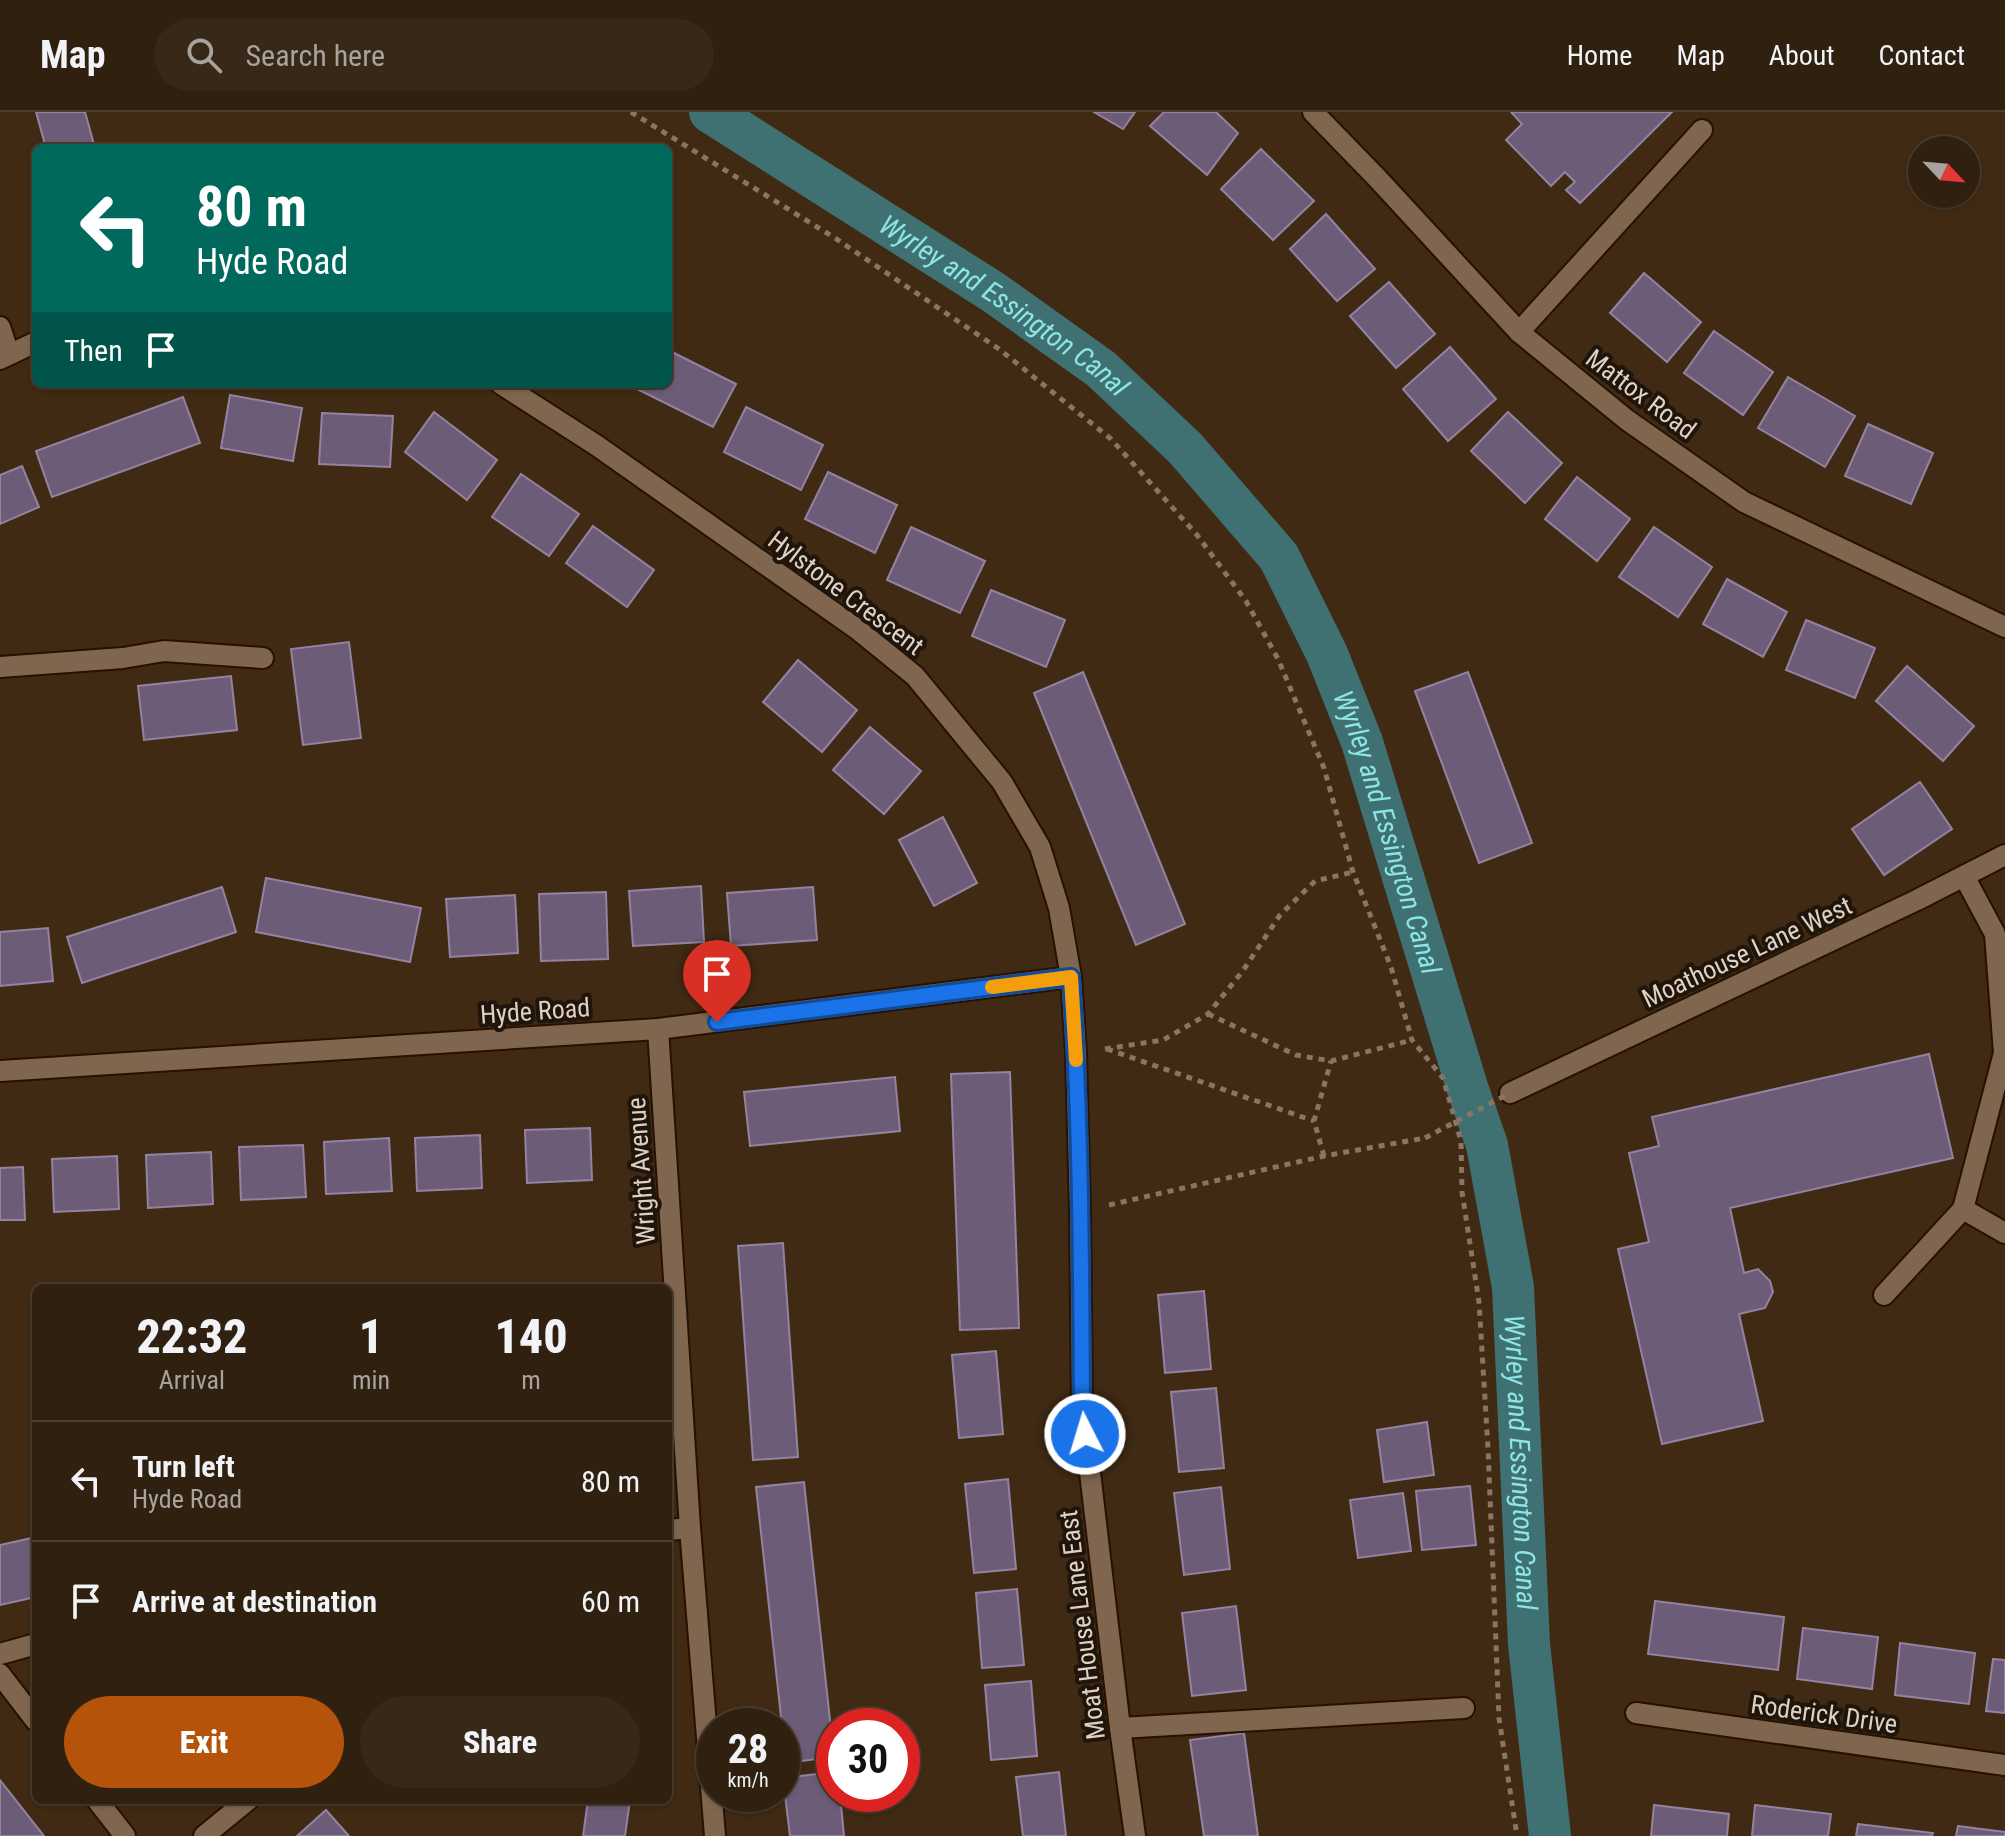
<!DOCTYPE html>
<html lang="en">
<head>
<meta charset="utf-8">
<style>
  :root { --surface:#30200f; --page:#382818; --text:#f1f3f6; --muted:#a8a39e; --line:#4b3e2f; --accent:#b45309 }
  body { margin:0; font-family:"Roboto Condensed",sans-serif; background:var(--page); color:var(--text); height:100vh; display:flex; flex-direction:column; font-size:30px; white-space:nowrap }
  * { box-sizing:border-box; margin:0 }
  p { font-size:26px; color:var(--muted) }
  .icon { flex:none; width:44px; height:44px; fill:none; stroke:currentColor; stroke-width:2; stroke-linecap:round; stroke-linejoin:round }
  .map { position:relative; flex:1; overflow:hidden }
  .drawer { position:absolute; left:32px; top:1172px; width:640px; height:520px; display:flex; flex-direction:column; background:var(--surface); border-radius:12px; box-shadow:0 2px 6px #0004,0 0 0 2px var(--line) }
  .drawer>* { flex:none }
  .hud { position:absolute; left:32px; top:32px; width:640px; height:244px; border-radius:12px; box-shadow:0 2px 6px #0004,0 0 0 2px var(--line); background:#00695c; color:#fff; overflow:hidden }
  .needle { width:52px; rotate:116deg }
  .controls { position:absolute; left:1908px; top:24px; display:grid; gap:16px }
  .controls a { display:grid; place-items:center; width:72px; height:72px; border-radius:50%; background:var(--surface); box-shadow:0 2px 6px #0004,0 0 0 2px var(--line); font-size:40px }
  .speed { position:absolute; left:696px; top:1596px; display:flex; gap:16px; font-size:40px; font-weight:700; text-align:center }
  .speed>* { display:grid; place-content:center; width:104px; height:104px; border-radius:50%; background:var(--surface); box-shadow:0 2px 6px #0004,0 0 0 2px var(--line); line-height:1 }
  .speed small { font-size:20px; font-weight:400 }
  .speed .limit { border:12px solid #d22; background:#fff; color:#111 }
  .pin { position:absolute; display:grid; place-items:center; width:68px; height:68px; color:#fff; margin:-82px -34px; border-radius:50% 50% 50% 0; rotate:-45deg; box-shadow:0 0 8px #0007 }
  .pin .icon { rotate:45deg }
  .me { position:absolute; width:88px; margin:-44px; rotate:355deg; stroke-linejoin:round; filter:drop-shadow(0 0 6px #0008) }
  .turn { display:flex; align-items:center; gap:28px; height:168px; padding:0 32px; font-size:36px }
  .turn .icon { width:104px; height:104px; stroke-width:2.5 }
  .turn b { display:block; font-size:56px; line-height:68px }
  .then { display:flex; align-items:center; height:76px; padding:0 32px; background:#0003; gap:16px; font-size:30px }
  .eta { display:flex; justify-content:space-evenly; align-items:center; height:136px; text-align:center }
  .eta b { font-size:48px; font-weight:800; line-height:56px }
  .button { display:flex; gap:16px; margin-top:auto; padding:16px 32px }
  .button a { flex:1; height:92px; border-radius:48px; background:var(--accent); color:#fff; font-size:32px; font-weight:800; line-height:92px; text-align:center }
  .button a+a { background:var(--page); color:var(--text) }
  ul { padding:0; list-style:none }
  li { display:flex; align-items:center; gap:24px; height:120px; padding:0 32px; border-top:2px solid var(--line) }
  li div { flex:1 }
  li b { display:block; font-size:30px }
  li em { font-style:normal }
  header { display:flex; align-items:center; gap:48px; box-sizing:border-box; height:112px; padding:0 40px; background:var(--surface); border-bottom:2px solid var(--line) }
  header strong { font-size:38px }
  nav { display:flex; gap:44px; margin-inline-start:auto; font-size:28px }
  .search { width:560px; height:72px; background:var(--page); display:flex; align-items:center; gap:20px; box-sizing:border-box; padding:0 28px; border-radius:44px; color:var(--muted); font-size:30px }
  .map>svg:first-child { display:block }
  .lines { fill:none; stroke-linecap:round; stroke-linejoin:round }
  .canal { stroke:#3f7172; stroke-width:42 }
  .building { fill:#6c5c78; stroke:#9383a1; stroke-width:2 }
  .service-casing { stroke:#261200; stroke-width:24 }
  .minor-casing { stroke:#261200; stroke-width:24 }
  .path { stroke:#887563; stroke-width:5; stroke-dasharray:6 6; stroke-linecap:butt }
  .service { stroke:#80664f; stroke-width:20 }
  .minor { stroke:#80664f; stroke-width:20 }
  .path-bridge { stroke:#887563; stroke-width:5; stroke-dasharray:6 6; stroke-linecap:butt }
  .route-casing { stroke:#114b97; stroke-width:20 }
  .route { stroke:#1a73e8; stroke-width:14 }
  .slow { stroke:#f59e0b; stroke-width:14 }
  .labels { text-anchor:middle; stroke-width:8; stroke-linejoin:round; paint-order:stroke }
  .street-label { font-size:26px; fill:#dfd1c4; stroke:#1f150b }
  .water-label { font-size:28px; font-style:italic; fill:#8ee5e6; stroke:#1f150b }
</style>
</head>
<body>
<header>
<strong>Map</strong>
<div class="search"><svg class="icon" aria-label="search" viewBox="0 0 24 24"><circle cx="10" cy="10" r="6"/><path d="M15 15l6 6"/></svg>Search here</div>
<nav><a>Home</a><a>Map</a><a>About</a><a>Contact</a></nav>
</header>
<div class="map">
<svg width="2005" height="1724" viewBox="0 0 2005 1724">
  <rect width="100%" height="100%" fill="#402a14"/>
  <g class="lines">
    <path class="canal" id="s1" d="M710 0 993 180 1101 257 1185 336 1279 445 1327 542 1362 630 1467 975 1487 1033 1513 1175 1529 1532 1550 1724"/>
  </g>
  <g class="building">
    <polygon points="36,0 85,0 95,36 46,36"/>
    <polygon points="1094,0 1135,0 1123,17"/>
    <polygon points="1164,0 1216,0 1238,21 1207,63 1150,14"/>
    <polygon points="1511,0 1672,0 1580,91 1566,78 1575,70 1565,60 1551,74 1506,28 1522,12"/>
    <polygon points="1261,37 1314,89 1273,128 1221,77"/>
    <polygon points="1326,102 1375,157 1337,189 1290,137"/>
    <polygon points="1644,161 1701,210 1667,250 1610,201"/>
    <polygon points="1389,170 1435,222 1396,256 1350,204"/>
    <polygon points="1714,219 1773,260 1743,303 1684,261"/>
    <polygon points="1450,235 1496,287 1448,329 1403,277"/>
    <polygon points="668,238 736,272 713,315 637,277 639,272 668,272"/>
    <polygon points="1788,265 1855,304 1825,355 1758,316"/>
    <polygon points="230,283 302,296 293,349 221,336"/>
    <polygon points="183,285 200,331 52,385 36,339"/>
    <polygon points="746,295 823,333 801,378 724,340"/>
    <polygon points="434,300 497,348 467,388 405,340"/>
    <polygon points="1508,300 1562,351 1525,391 1471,339"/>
    <polygon points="322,301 393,304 390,355 319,352"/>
    <polygon points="1868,312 1933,341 1911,392 1845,364"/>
    <polygon points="22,354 39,395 0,412 0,363"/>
    <polygon points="828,360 897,393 875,441 805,407"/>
    <polygon points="521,362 579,402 549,444 492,405"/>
    <polygon points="1577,365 1630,407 1597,449 1545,407"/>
    <polygon points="593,414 654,458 627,495 566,451"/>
    <polygon points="911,415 985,449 960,501 887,468"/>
    <polygon points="1654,415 1712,455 1678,505 1619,465"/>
    <polygon points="1727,467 1787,500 1763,545 1703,512"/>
    <polygon points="991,478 1065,508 1046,555 972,524"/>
    <polygon points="1806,508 1875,536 1855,586 1786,558"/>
    <polygon points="349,530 361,626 303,633 291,537"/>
    <polygon points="798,548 857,598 822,640 763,590"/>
    <polygon points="1907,554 1974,614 1943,649 1876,589"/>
    <polygon points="1083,560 1185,812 1136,833 1034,581"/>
    <polygon points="1468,560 1532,731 1479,751 1415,579"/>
    <polygon points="231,564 237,618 144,628 138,574"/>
    <polygon points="870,615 921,659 884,702 833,658"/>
    <polygon points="1920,670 1952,717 1884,763 1852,717"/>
    <polygon points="943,705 977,771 934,794 899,728"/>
    <polygon points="266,766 421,796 410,850 256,820"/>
    <polygon points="701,774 704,830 633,834 629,779"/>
    <polygon points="222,775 236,820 82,871 67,825"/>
    <polygon points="813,775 817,828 731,834 727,781"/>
    <polygon points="606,780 608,847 541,849 539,782"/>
    <polygon points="515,783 518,841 450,845 446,787"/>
    <polygon points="48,816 53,869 0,874 0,820"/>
    <polygon points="1929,942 1953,1046 1730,1096 1744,1161 1758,1157 1770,1169 1773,1180 1765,1196 1739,1202 1763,1309 1662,1332 1618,1137 1649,1130 1629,1041 1659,1034 1652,1005"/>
    <polygon points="1010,960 1019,1216 960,1218 951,962"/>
    <polygon points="895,965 900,1019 750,1034 744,980"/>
    <polygon points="590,1016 592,1068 527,1071 525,1018"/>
    <polygon points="480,1023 482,1076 417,1079 415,1026"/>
    <polygon points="389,1026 392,1079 326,1082 324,1030"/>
    <polygon points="303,1033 306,1085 241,1088 239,1035"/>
    <polygon points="211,1040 213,1092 148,1096 146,1043"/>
    <polygon points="117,1044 119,1097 54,1100 52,1047"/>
    <polygon points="23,1055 25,1108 0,1108 0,1056"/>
    <polygon points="783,1131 798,1345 753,1348 738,1134"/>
    <polygon points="1204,1179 1211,1257 1165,1261 1158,1183"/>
    <polygon points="996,1239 1003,1322 959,1326 952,1243"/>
    <polygon points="1216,1276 1224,1356 1179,1360 1171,1280"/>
    <polygon points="1427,1310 1434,1363 1384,1370 1377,1318"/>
    <polygon points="1008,1367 1016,1457 974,1461 965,1372"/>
    <polygon points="804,1370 834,1645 786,1651 756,1375"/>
    <polygon points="1470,1374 1476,1433 1422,1438 1416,1379"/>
    <polygon points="1221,1375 1230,1457 1184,1463 1174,1381"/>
    <polygon points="1403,1381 1411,1439 1358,1446 1350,1388"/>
    <polygon points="36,1425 36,1485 0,1493 0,1433"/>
    <polygon points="1017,1477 1024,1553 982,1556 976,1481"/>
    <polygon points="1655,1489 1784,1505 1778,1558 1648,1542"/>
    <polygon points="1236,1494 1246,1578 1192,1584 1182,1501"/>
    <polygon points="1803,1516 1878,1525 1872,1577 1797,1567"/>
    <polygon points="1900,1531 1975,1541 1969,1592 1895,1583"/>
    <polygon points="1993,1547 2005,1548 2005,1601 1986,1599"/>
    <polygon points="1031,1569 1037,1644 991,1648 985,1573"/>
    <polygon points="1244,1621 1258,1724 1204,1724 1190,1628"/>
    <polygon points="834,1660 834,1682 840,1682 844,1724 790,1724 783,1666"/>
    <polygon points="1059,1660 1066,1724 1023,1724 1016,1665"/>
    <polygon points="0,1668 44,1724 0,1724"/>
    <polygon points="588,1688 630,1688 625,1724 583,1724"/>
    <polygon points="1654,1693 1729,1702 1727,1724 1651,1724"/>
    <polygon points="1755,1693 1831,1702 1828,1724 1752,1724"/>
    <polygon points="326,1698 349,1724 297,1724"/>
    <polygon points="1858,1712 1933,1721 1932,1724 1856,1724"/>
    <polygon points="1958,1714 2005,1720 2005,1724 1956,1724"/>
  </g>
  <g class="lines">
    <defs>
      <g id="service">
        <polyline points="1519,220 1702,18"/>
        <polyline points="0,555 123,546 164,539 263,546"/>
        <polyline points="1884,1183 1963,1097"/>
        <polyline points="0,1562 36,1609"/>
        <polyline points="97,1688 125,1724"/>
        <polyline points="204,1724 248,1688"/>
      </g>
      <g id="minor">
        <polyline points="1313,0 1378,67 1519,220 1627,308 1744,390 2005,515"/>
        <polyline points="0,215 9,242"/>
        <polyline points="0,247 36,230"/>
        <polyline points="501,272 596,333 857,517 915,564 1002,670 1040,735 1059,796 1071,865 1076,940 1080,1099 1082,1292 1120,1616 1135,1724"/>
        <polyline points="1964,764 1995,822 2004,941 1963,1097 2005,1121"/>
        <polyline points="658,917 690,1416 715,1724"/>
        <polyline points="0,959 658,917 1071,865"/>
        <polyline points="1510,981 1917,788 2005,743"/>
        <polyline points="668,1418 690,1416"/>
        <polyline points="0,1542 36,1532"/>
        <polyline points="1636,1601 2005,1653"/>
        <polyline points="1120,1616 1464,1596"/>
      </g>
    </defs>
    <use href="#service" class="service-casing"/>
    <use href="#minor" class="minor-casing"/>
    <g class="path">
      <polyline points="631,0 835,126 999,237 1111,327 1197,423 1246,489 1278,547 1324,656 1353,760 1391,855 1412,928 1443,966 1461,1029 1462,1080 1479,1190 1488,1336 1499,1606 1517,1724"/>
      <polyline points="1208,902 1296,943 1331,949 1412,928"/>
      <polyline points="1105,937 1163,928 1208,902 1242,860 1280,803 1315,769 1353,760"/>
      <polyline points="1107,937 1314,1009"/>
      <polyline points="1324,1044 1314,1009 1331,949"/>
      <polyline points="1109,1093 1324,1044 1425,1026"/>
    </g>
    <use href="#service" class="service"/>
    <use href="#minor" class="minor"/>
    <polyline class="path-bridge" points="1425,1026 1510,981"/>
  </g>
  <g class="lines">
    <defs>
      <path id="route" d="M717 910 1071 865C1081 1007 1081 1150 1082 1292L1085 1322"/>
    </defs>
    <use href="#route" class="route-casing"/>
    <use href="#route" class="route"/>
    <polyline class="slow" points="992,875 1071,865 1076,948"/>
  </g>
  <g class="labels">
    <g class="street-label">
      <text transform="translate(1641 282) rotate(37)" y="9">Mattox Road</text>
      <text transform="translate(846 481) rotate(37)" y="9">Hylstone Crescent</text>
      <text transform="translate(1747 840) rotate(-25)" y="9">Moathouse Lane West</text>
      <text transform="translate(535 899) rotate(-4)" y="9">Hyde Road</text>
      <text transform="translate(641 1059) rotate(-94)" y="9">Wright Avenue</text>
      <text transform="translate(1082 1513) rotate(-97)" y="9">Moat House Lane East</text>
      <text transform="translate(1824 1602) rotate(8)" y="9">Roderick Drive</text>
    </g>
    <g class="water-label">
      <text dy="10" stroke="none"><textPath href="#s1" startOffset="352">Wyrley and Essington Canal</textPath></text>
      <text dy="10" stroke="none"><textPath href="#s1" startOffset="1024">Wyrley and Essington Canal</textPath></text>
      <text dy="10" stroke="none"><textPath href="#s1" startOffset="1672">Wyrley and Essington Canal</textPath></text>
    </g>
  </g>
</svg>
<div class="controls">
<a><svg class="needle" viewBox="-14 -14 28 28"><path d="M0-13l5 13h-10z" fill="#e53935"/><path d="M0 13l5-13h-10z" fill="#a8a39e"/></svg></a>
</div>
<div class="speed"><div>28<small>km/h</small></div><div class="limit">30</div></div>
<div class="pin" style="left:717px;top:910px;background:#d93025"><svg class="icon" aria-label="arrive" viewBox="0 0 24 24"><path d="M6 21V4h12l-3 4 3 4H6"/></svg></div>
<svg class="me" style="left:1085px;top:1322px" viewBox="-20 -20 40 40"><circle r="17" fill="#1a73e8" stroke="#fff" stroke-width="3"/><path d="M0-11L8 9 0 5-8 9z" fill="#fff"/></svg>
<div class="hud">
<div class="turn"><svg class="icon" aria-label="left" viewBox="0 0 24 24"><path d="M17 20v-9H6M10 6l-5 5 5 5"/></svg><div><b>80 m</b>Hyde Road</div></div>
<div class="then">Then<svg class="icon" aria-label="arrive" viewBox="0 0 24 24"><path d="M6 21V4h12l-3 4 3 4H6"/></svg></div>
</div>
<section class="drawer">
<div class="eta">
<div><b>22:32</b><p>Arrival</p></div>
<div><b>1</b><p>min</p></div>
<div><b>140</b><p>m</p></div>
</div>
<ul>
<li><svg class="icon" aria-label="left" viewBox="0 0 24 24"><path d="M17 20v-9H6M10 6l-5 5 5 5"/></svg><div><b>Turn left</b><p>Hyde Road</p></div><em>80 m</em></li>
<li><svg class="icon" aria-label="arrive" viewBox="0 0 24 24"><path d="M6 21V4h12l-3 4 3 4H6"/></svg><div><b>Arrive at destination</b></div><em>60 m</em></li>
</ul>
<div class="button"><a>Exit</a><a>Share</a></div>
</section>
</div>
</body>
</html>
